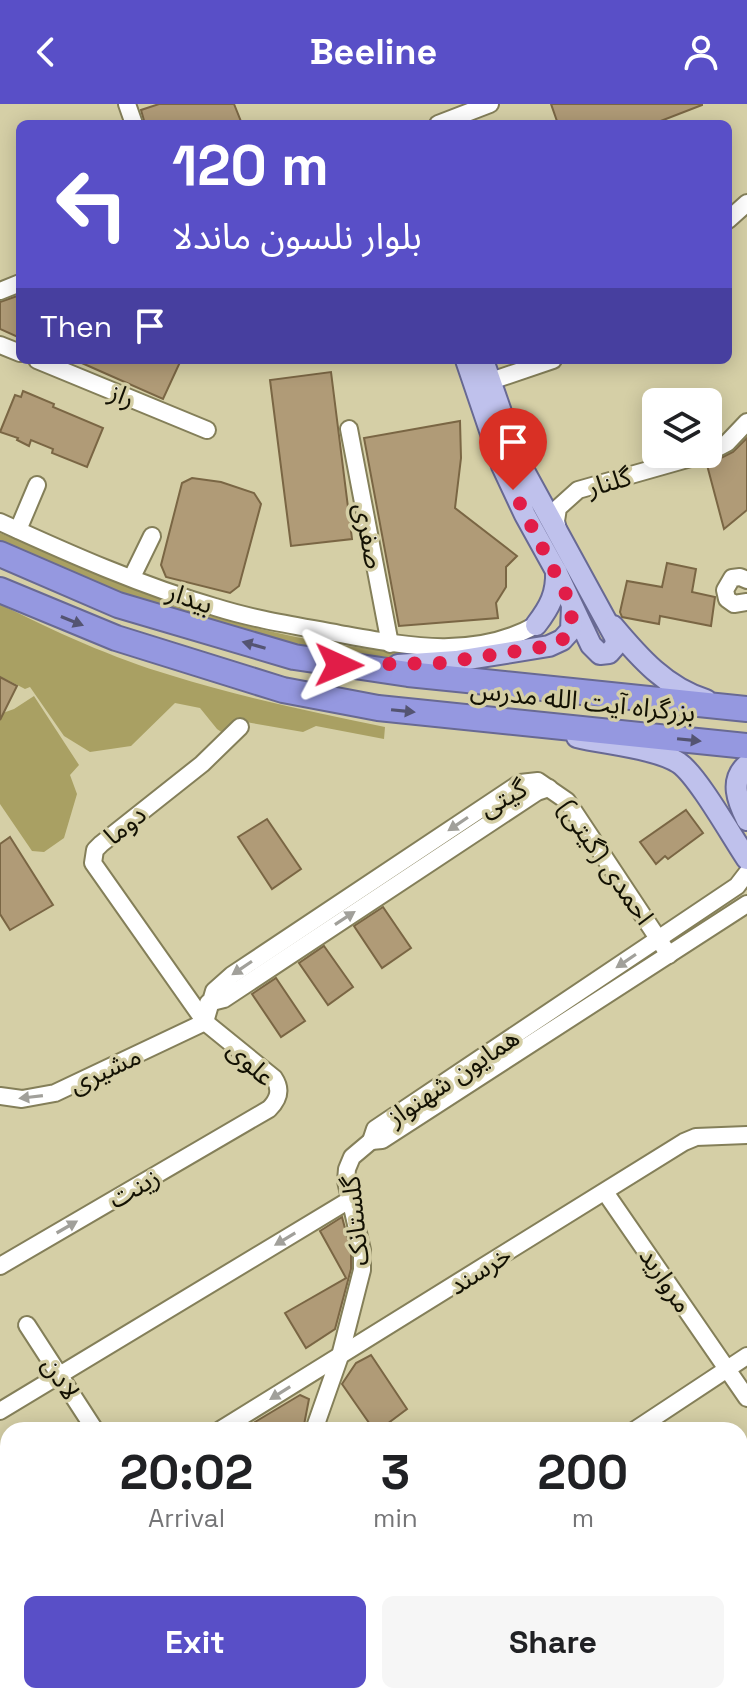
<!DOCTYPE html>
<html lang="en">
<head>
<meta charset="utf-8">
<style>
  :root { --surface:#fff; --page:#f6f6f6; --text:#202124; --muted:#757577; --accent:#594fc7 }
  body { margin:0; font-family:"Space Grotesk","Noto Sans Arabic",sans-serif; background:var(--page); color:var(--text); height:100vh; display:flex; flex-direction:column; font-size:30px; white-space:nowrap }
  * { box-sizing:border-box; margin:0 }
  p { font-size:26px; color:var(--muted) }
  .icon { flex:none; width:44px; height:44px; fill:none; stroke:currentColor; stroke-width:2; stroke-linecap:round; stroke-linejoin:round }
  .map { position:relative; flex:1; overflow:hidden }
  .details { position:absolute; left:0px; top:1318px; width:748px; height:282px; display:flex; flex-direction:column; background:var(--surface); border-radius:24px 24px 0 0; box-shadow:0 4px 20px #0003 }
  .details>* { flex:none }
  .hud { position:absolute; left:16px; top:16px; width:716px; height:244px; border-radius:12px; box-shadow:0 4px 20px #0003; background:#594fc7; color:#fff; overflow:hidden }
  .fabs { position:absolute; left:642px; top:284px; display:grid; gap:16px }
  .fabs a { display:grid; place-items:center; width:80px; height:80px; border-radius:12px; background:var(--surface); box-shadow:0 4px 20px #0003; font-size:40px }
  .pin { position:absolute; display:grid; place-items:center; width:68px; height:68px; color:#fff; margin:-82px -34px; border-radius:50% 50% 50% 0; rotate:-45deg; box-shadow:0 0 8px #0007 }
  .pin .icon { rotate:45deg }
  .me { position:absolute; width:88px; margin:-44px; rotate:91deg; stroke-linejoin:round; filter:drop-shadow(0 0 6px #0008) }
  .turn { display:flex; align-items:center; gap:28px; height:168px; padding:0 24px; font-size:36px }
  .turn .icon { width:104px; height:104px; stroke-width:2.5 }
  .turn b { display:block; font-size:56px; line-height:68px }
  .then { display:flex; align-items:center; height:76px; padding:0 24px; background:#0003; gap:16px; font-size:30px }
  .eta { display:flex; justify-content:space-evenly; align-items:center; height:136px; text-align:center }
  .eta b { font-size:48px; font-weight:700; line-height:56px }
  .cta { display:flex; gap:16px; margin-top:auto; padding:16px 24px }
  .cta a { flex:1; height:92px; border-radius:12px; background:var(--accent); color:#fff; font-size:32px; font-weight:700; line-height:92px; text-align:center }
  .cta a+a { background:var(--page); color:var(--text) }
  header { display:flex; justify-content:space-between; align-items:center; height:104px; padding:0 24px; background:var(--accent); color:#fff; font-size:36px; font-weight:700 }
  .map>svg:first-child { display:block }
  .green { fill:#a9a063 }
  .building { fill:#b09b77; stroke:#7a6644; stroke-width:2 }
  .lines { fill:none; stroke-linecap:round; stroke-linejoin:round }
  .minor-casing { stroke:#847f59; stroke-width:20 }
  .major-casing { stroke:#686993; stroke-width:24 }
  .highway-casing { stroke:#686993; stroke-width:28 }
  .minor { stroke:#fff; stroke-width:16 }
  .major { stroke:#bfc1ec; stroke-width:20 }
  .highway { stroke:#9598e0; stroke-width:24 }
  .oneway { fill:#545472 }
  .oneway2 { fill:#a1a09a }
  .route { stroke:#e11d48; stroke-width:14; stroke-dasharray:0 25.2 }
  .labels { text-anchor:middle; stroke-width:7; stroke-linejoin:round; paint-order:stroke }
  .street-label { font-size:26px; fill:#131103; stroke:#d5cfa6 }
</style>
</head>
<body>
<header><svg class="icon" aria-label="back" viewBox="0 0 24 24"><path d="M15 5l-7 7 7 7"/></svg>Beeline<svg class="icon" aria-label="person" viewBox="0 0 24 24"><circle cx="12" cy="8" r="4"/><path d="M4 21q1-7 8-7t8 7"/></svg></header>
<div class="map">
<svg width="747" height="1599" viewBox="0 0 747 1599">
  <rect width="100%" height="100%" fill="#d5cfa6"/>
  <g class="green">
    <path d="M0 429C73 459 147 492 223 515 289 535 360 545 428 552V557L313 546 191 517 0 442Z"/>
    <path d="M0 500C51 526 115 555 170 571 240 593 313 608 385 623L384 635 316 622 303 628 240 617 227 632 217 625 200 604 175 599 131 642 90 648 64 632 30 583 25 585 0 572Z"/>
    <polygon points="34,592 79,661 70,671 77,690 64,734 44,748 32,747 0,700 0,610 14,605"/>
  </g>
  <g class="building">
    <polygon points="159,0 234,0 242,20 145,20 141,6"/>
    <polygon points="551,0 702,0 702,1 653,20 558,20"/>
    <polygon points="20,191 20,234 0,225 0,198"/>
    <polygon points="75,256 181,256 163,295"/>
    <polygon points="331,268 352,435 291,442 270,276"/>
    <polygon points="23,287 54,300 53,303 103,324 87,363 52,349 53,345 31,336 29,342 17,336 18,334 0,328 15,291 21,293"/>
    <polygon points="460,317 461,354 455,404 517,452 506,463 506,483 496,499 498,514 399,522 364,334"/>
    <polygon points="747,334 747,406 724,425 707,361 733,348"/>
    <polygon points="192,374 221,378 254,389 261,400 239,482 230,489 166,473 161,461 182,379"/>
    <polygon points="667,459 696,465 692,488 715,493 711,522 660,512 659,520 622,513 620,508 627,477 662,483"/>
    <polygon points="0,573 17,582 0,616"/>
    <polygon points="686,706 703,729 668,755 665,752 656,760 640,738"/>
    <polygon points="267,715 301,765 272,785 238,733"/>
    <polygon points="10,733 53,801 10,826 0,810 0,740"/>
    <polygon points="383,803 411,844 382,864 354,822"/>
    <polygon points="324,842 353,883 328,901 299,859"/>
    <polygon points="276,874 305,917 281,933 252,890"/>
    <polygon points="342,1113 351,1147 351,1165 335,1225 306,1244 285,1209 346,1174 320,1127"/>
    <polygon points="371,1251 407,1305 379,1326 374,1326 342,1280 356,1259"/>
    <polygon points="300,1291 309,1295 303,1326 260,1326 255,1318"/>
  </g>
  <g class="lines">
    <defs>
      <g id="minor">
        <polyline points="127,0 134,20"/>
        <polyline points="438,20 490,0"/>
        <polyline points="728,116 747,99"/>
        <polyline points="0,187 20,179"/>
        <polyline points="0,241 20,249"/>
        <polyline points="37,256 207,326"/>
        <polyline points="479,281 553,256"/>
        <polyline points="349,325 390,540"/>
        <polyline points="708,349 727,339 747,318"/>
        <path d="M0 418C70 450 142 482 215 503 256 516 298 522 340 530 406 542 474 556 536 521"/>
        <polyline points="18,426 37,381"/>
        <polyline points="558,426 556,417 558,404 578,386 705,350"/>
        <polyline points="132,473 152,432"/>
        <polyline points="747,476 740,473 732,474 725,486 727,495 734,500 747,498"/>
        <polyline points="208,899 224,895 537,688 549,684"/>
        <polyline points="205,918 214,887 232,871 520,679 538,677 567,697 669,851"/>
        <polyline points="0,992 22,995 55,989 205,918"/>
        <polyline points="371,1037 375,1025 737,782 747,769"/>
        <polyline points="371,1037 382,1036 747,800"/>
        <polyline points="605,1088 747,1294"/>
        <path d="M0 1162 269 1005C278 996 282 986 274 974L205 918 93 759 95 746 101 740 202 660 240 623"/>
        <polyline points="27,1221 95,1326"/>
        <polyline points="0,1307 351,1095"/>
        <polyline points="220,1326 684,1038 696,1033 747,1031"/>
        <polyline points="314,1326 340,1252 362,1166 362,1146 346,1077 347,1065 352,1053 371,1037"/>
        <polyline points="635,1326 747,1252"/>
        <polyline points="740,1400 747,1395"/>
        <polyline points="0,1462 8,1457"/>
        <polyline points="740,1553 747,1548"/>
        <polyline points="529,1592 533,1599"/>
        <polyline points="73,1599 85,1592"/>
        <polyline points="426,1599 437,1592"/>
        <polyline points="676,1599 685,1592"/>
      </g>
      <g id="major">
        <polyline points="466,256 502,362 525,411 556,467 591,541 600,550 609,549 616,541 615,533 517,354 483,256"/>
        <path d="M536 521C550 503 557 489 556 467"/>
        <path d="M613 522C639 553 666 584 706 596"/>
        <polyline points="398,561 456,557 549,542 562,536 571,526 572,502"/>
        <path d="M577 633C605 640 656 644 679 659 698 672 732 733 747 755"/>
        <path d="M747 661C729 676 738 698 747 716"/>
      </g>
      <g id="highway">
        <polyline points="0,450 118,501 294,553 408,570 747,605"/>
        <polyline points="0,486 116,534 283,586 378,604 747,642"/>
      </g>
    </defs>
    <use href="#minor" class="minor-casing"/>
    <use href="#major" class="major-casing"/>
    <use href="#highway" class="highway-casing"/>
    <use href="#minor" class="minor"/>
    <use href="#major" class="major"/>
    <use href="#highway" class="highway"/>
  </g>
  <defs><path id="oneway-solid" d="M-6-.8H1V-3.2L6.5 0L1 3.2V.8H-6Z" transform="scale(2)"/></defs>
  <g class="oneway">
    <use href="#oneway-solid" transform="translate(72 517) rotate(22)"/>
    <use href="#oneway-solid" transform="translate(254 541) rotate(-164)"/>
    <use href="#oneway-solid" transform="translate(403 607) rotate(6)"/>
    <use href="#oneway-solid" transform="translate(689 636) rotate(6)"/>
  </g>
  <g class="oneway2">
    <use href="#oneway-solid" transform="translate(458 720) rotate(146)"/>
    <use href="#oneway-solid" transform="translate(345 814) rotate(-33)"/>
    <use href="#oneway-solid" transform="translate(626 857) rotate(146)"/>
    <use href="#oneway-solid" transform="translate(242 864) rotate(146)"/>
    <use href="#oneway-solid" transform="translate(31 993) rotate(173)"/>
    <use href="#oneway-solid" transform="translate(67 1123) rotate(-30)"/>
    <use href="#oneway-solid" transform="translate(285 1135) rotate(149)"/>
    <use href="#oneway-solid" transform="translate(280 1289) rotate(148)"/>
  </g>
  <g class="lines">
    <polyline class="route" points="339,561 441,559 549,542 562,536 571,526 572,502 513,386"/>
  </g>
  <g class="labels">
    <g class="street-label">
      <text transform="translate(122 291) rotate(22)" y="9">راز</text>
      <text transform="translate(609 378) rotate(-16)" y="9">گلنار</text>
      <text transform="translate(369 432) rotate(79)" y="9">صفری</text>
      <text transform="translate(190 494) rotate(19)" y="9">بیدار</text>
      <text transform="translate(583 597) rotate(6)" y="9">بزرگراه آیت الله مدرس</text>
      <text transform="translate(503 694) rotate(-29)" y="9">گیتی</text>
      <text transform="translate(125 721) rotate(-39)" y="9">دوما</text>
      <text transform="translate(606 758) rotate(55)" y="9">احمدی (گیتی)</text>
      <text transform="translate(251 959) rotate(43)" y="9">علوی</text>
      <text transform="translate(105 966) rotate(-25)" y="9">مشیری</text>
      <text transform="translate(453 973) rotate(-34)" y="9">همایون شهنواز</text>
      <text transform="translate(134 1084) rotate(-30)" y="9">زینت</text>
      <text transform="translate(355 1117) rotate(-96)" y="9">گلستانک</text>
      <text transform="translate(480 1166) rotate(-32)" y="9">خرسند</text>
      <text transform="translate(666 1176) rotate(56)" y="9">مروارید</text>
      <text transform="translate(61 1274) rotate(57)" y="9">لادن</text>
    </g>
  </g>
</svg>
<div class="fabs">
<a><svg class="icon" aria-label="layers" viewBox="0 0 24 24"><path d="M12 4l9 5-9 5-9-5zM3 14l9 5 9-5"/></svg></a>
</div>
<div class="pin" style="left:513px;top:386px;background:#d93025"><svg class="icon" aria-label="arrive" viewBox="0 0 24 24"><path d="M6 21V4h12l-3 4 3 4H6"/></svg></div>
<svg class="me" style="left:339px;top:561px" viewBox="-20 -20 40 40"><path d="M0-17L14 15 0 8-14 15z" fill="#e11d48" stroke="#fff" stroke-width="4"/></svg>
<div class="hud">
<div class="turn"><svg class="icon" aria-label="left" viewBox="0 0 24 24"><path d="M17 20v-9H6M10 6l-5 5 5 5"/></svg><div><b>120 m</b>بلوار نلسون ماندلا</div></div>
<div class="then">Then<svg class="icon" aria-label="arrive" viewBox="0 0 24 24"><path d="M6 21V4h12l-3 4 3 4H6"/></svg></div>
</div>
<section class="details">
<div class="eta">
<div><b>20:02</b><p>Arrival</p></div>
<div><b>3</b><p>min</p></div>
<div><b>200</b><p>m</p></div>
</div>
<div class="cta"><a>Exit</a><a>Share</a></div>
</section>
</div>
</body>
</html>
